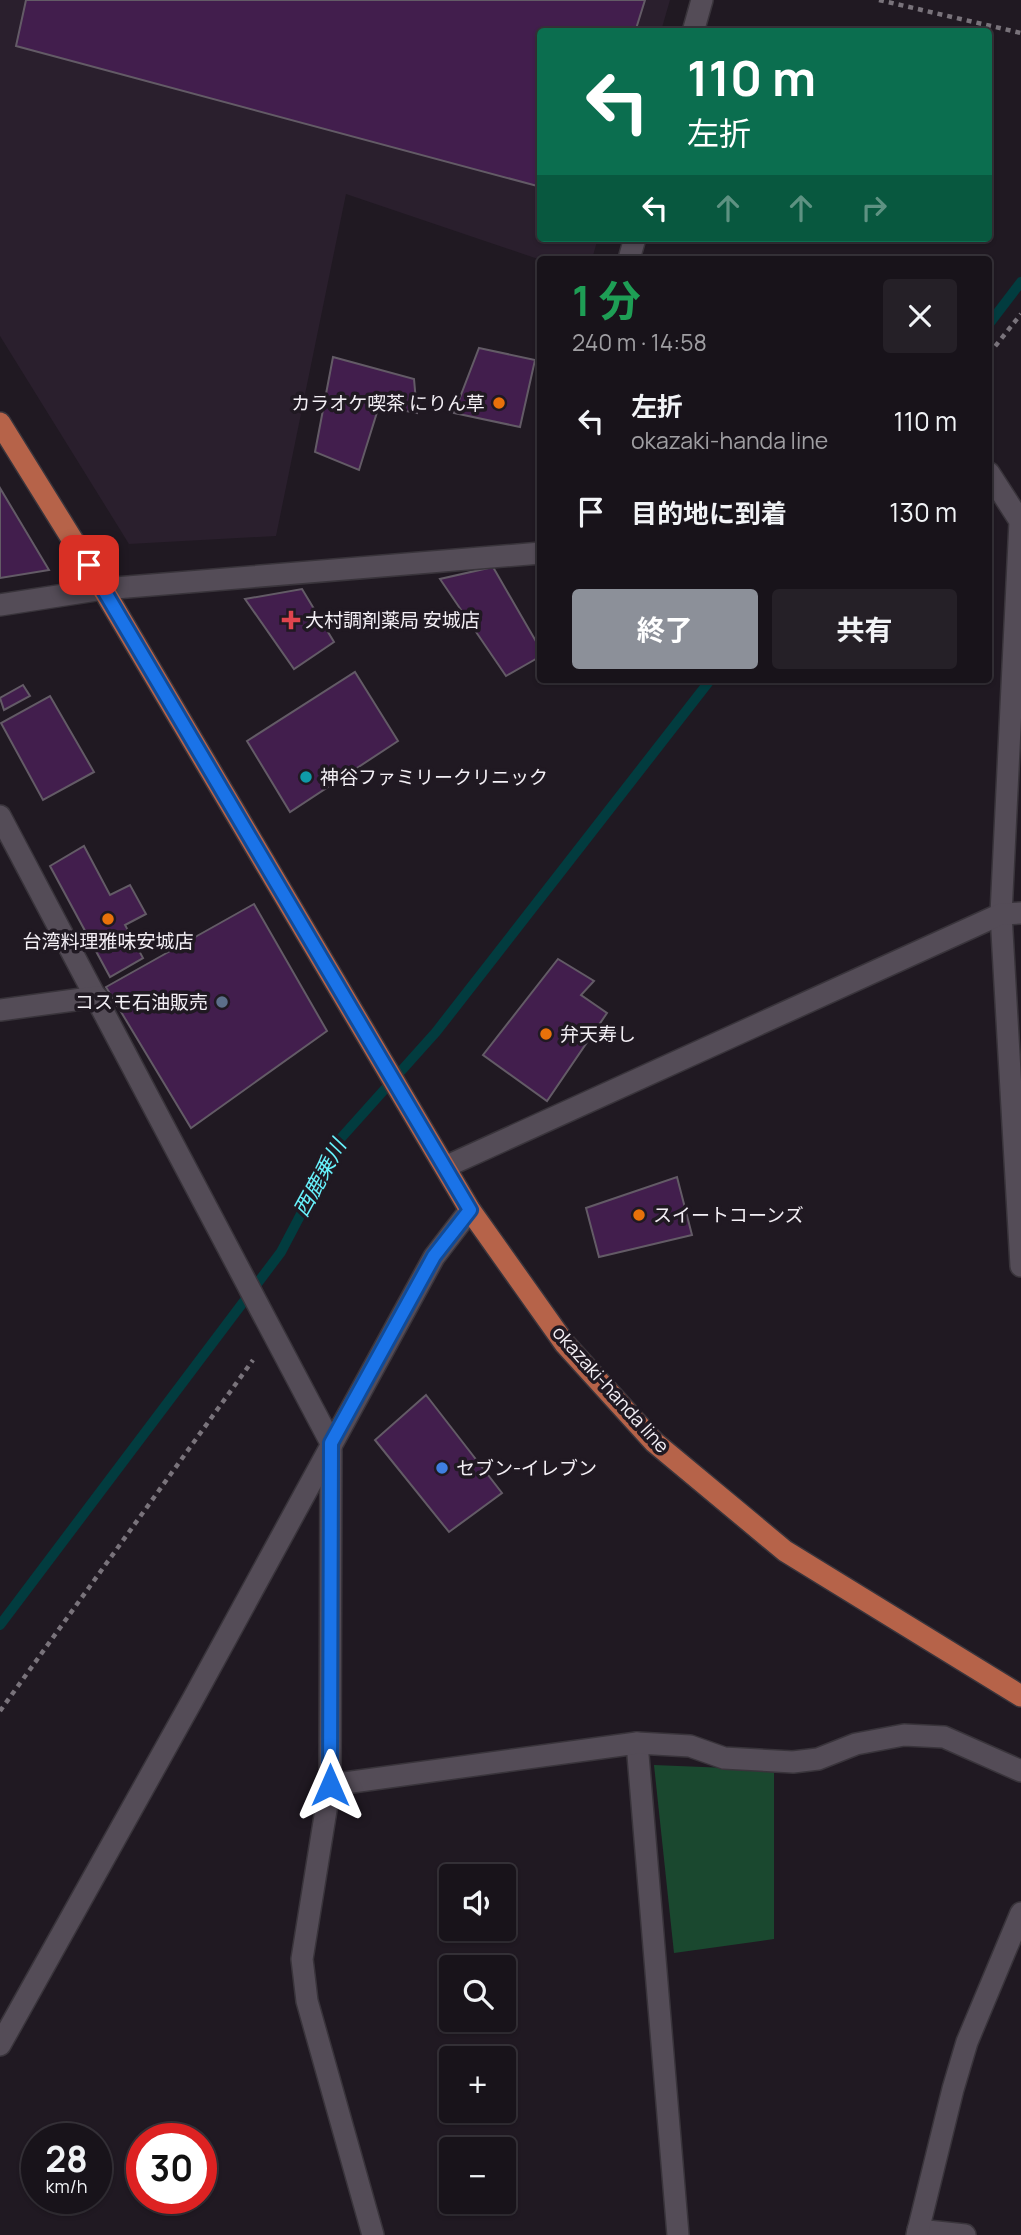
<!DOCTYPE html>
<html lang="ja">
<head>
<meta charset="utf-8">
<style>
  :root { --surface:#18131a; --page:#252027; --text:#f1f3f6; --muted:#9f9ea2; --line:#363239; --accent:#8c9099 }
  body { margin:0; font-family:Manrope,"Noto Sans JP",sans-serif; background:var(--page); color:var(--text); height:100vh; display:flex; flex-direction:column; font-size:26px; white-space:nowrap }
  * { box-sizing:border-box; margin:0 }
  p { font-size:23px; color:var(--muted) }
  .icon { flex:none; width:38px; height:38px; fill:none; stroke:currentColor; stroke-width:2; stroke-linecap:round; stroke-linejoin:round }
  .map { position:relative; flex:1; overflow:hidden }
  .details { position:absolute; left:537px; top:256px; width:455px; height:427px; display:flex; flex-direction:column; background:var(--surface); border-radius:7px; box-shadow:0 2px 5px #0004,0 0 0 2px var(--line) }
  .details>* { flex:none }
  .guide { position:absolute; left:537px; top:28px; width:455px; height:214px; border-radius:7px; box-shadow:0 2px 5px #0004,0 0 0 2px var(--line); background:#0b6e4f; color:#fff; overflow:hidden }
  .buttons { position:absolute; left:439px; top:1864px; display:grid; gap:14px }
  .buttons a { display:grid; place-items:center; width:77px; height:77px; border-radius:7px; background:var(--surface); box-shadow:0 2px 5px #0004,0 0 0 2px var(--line); font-size:35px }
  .speed { position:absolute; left:21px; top:2123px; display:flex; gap:14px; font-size:35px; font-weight:700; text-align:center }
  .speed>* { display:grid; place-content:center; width:91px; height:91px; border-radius:50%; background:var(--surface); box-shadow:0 2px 5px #0004,0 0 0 2px var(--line); line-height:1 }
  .speed small { font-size:18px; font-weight:400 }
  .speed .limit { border:10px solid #d22; background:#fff; color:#111 }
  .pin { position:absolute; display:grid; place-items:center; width:60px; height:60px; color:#fff; margin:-30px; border-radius:14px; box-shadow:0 4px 10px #0006 }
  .me { position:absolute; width:77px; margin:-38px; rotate:0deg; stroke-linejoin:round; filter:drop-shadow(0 0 5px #0008) }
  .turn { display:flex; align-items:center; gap:24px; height:147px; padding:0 35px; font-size:32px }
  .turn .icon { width:91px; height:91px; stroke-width:2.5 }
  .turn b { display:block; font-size:49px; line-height:60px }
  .lanes { display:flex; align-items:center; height:66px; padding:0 35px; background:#0003; justify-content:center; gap:35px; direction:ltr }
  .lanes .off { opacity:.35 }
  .round { display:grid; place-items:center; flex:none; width:74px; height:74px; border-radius:7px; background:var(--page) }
  .summary { display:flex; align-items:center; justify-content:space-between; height:119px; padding:0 35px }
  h1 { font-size:42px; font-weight:700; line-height:52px; color:#1e9e55 }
  .action { display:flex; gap:14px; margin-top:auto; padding:14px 35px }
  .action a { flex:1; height:80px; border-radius:7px; background:var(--accent); color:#fff; font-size:28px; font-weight:700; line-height:80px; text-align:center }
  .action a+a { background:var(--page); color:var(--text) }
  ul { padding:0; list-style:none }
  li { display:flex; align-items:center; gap:21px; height:91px; padding:0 35px }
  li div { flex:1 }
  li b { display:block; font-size:26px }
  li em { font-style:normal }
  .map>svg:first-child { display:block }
  .built { fill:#2a1f2d }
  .green { fill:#1a482f }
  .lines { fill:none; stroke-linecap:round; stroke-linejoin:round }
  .stream { stroke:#023c3f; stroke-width:10 }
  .building { fill:#421e4d; stroke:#635b66; stroke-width:2 }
  .minor-casing { stroke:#39343b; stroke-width:24 }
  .tertiary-casing { stroke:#39343b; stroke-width:24 }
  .primary-casing { stroke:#39343b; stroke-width:24 }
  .path { stroke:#79737b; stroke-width:4.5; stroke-dasharray:5 5; stroke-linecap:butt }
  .minor { stroke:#544c57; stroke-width:21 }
  .tertiary { stroke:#544c57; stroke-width:21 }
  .primary { stroke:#b66349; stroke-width:21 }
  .route-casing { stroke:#114b97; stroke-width:18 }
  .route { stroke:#1a73e8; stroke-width:12 }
  .food-dot { fill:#e8710a; stroke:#201922; stroke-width:2.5 }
  .health-dot { fill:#e0444e; stroke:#201922; stroke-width:2.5 }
  .culture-dot { fill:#0f9aa8; stroke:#201922; stroke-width:2.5 }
  .service-dot { fill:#5c6f8a; stroke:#201922; stroke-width:2.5 }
  .shop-dot { fill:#3f7fe0; stroke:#201922; stroke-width:2.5 }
  .labels { text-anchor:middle; stroke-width:7; stroke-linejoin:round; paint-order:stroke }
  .poi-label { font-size:19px; fill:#f3eff5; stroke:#201922; text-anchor:start }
  .street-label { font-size:19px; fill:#f3eff5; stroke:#201922 }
  .water-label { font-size:21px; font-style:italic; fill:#68f3fd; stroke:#201922 }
</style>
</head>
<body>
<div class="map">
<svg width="1021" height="2235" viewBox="0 0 1021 2235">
  <rect width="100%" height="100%" fill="#201922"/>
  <polygon class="built" points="0,0 670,0 661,31 541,32 541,238 598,238 592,259 541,260 346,194 276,536 129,544 0,336"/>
  <polygon class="green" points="654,1765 774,1770 774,1939 674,1953"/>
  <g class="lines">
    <g class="stream">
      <polyline points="989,324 1021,282"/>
      <polyline points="0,1625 281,1252 341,1138 436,1032 711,679"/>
    </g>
  </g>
  <g class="building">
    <polygon points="26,0 645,0 635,32 541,32 541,187 16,46"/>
    <polygon points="479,348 535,360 520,427 454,413"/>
    <polygon points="333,357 414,379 417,413 379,406 359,470 315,452"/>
    <polygon points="0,488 49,570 0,578"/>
    <polygon points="493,567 541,650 541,656 506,676 440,579"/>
    <polygon points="302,589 334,642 294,669 245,599"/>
    <polygon points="355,672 398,741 290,812 247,741"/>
    <polygon points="23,685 30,696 4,710 0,698"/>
    <polygon points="50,696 94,772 43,800 1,723"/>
    <polygon points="84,846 110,895 130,885 146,914 125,925 143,958 110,977 50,866"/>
    <polygon points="254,904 327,1031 191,1128 106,987"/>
    <polygon points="558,959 594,981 581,995 607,1013 547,1101 483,1055"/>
    <polygon points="677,1177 692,1235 599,1257 586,1208"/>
    <polygon points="426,1395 502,1493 449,1532 375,1440"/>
  </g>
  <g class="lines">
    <defs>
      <g id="minor">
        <polyline points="693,32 702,0"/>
        <polyline points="629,259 635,238"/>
        <polyline points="989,473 1020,521 1001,914 1021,1266"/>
        <polyline points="0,605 103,589 541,553"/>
        <polyline points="0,816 331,1443 330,1785 302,1959 307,2001 373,2235"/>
        <polyline points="0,1010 97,997"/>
        <polyline points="445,1167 1001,914 1021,913"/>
        <polyline points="637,1743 678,2235"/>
        <polyline points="330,1785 637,1743 690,1746 724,1758 793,1762 818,1759 856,1744 904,1735 944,1737 1021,1771"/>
        <polyline points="918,2230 965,2235"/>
        <polyline points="917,2235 953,2089 967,2042 1021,1913"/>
      </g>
      <polyline id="tertiary" points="0,2045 193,1699 434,1257 470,1210"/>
      <polyline id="primary" points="0,423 103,589 470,1210 565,1344 654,1442 785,1551 1021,1696"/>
    </defs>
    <use href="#minor" class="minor-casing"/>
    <use href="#tertiary" class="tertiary-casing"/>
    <use href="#primary" class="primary-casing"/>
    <g class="path">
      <polyline points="879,0 1021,33"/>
      <polyline points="989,354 1021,314"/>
      <polyline points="0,1711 253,1360"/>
    </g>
    <use href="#minor" class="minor"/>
    <use href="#tertiary" class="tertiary"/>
    <use href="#primary" class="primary"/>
  </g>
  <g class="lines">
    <defs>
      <polyline id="route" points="89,565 470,1210 434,1256 331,1443 330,1785"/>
    </defs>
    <use href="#route" class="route-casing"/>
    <use href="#route" class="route"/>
  </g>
  <g class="food-dot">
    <circle cx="499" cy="403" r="7"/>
    <circle cx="108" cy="919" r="7"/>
    <circle cx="546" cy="1034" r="7"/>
    <circle cx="639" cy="1215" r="7"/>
  </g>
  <path class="health-dot" d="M287.5 609.5h7v7h7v7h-7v7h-7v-7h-7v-7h7z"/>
  <circle class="culture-dot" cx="306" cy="777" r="7"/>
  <circle class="service-dot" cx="222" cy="1002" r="7"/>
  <circle class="shop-dot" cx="442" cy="1468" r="7"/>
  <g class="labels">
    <g class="poi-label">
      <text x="485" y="410" text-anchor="end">カラオケ喫茶 にりん草</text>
      <text x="305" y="627">大村調剤薬局 安城店</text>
      <text x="320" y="784">神谷ファミリークリニック</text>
      <text x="108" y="948" text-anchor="middle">台湾料理雅味安城店</text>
      <text x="208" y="1009" text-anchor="end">コスモ石油販売</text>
      <text x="560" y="1041">弁天寿し</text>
      <text x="653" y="1222">スイートコーンズ</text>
      <text x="456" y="1475">セブン-イレブン</text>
    </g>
    <g class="street-label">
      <text transform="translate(611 1389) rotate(48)" y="7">okazaki-handa line</text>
    </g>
    <g class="water-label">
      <text transform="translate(320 1178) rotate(-61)" y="7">西鹿乗川</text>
    </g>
  </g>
</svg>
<div class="buttons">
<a><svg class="icon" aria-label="sound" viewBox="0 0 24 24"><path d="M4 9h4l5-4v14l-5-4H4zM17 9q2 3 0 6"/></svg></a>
<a><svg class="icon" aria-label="search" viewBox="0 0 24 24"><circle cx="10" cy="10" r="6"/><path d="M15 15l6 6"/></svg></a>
<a>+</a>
<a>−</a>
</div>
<div class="speed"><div>28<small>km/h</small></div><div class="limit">30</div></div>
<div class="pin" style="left:89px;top:565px;background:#d93025"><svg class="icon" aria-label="arrive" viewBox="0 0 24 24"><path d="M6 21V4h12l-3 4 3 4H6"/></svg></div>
<svg class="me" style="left:330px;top:1785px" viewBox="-20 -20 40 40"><path d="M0-17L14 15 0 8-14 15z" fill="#1a73e8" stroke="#fff" stroke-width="4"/></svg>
<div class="guide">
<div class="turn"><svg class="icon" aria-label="left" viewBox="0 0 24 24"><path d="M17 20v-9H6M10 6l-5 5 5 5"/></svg><div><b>110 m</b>左折</div></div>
<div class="lanes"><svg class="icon" aria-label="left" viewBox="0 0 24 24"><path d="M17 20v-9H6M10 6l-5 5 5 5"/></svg><svg class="icon off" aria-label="ahead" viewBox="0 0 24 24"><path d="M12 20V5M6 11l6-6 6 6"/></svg><svg class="icon off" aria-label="ahead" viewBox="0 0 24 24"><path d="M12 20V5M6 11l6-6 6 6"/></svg><svg class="icon off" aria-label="right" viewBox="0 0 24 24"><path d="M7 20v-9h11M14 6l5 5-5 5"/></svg></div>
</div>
<section class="details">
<div class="summary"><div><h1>1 分</h1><p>240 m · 14:58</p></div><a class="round"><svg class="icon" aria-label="close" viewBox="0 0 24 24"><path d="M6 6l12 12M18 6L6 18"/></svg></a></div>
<ul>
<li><svg class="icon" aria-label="left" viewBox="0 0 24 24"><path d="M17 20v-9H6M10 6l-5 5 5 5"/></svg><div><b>左折</b><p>okazaki-handa line</p></div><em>110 m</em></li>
<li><svg class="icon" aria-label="arrive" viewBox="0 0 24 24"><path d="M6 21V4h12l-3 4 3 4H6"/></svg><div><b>目的地に到着</b></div><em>130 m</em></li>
</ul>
<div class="action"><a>終了</a><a>共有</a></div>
</section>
</div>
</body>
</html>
